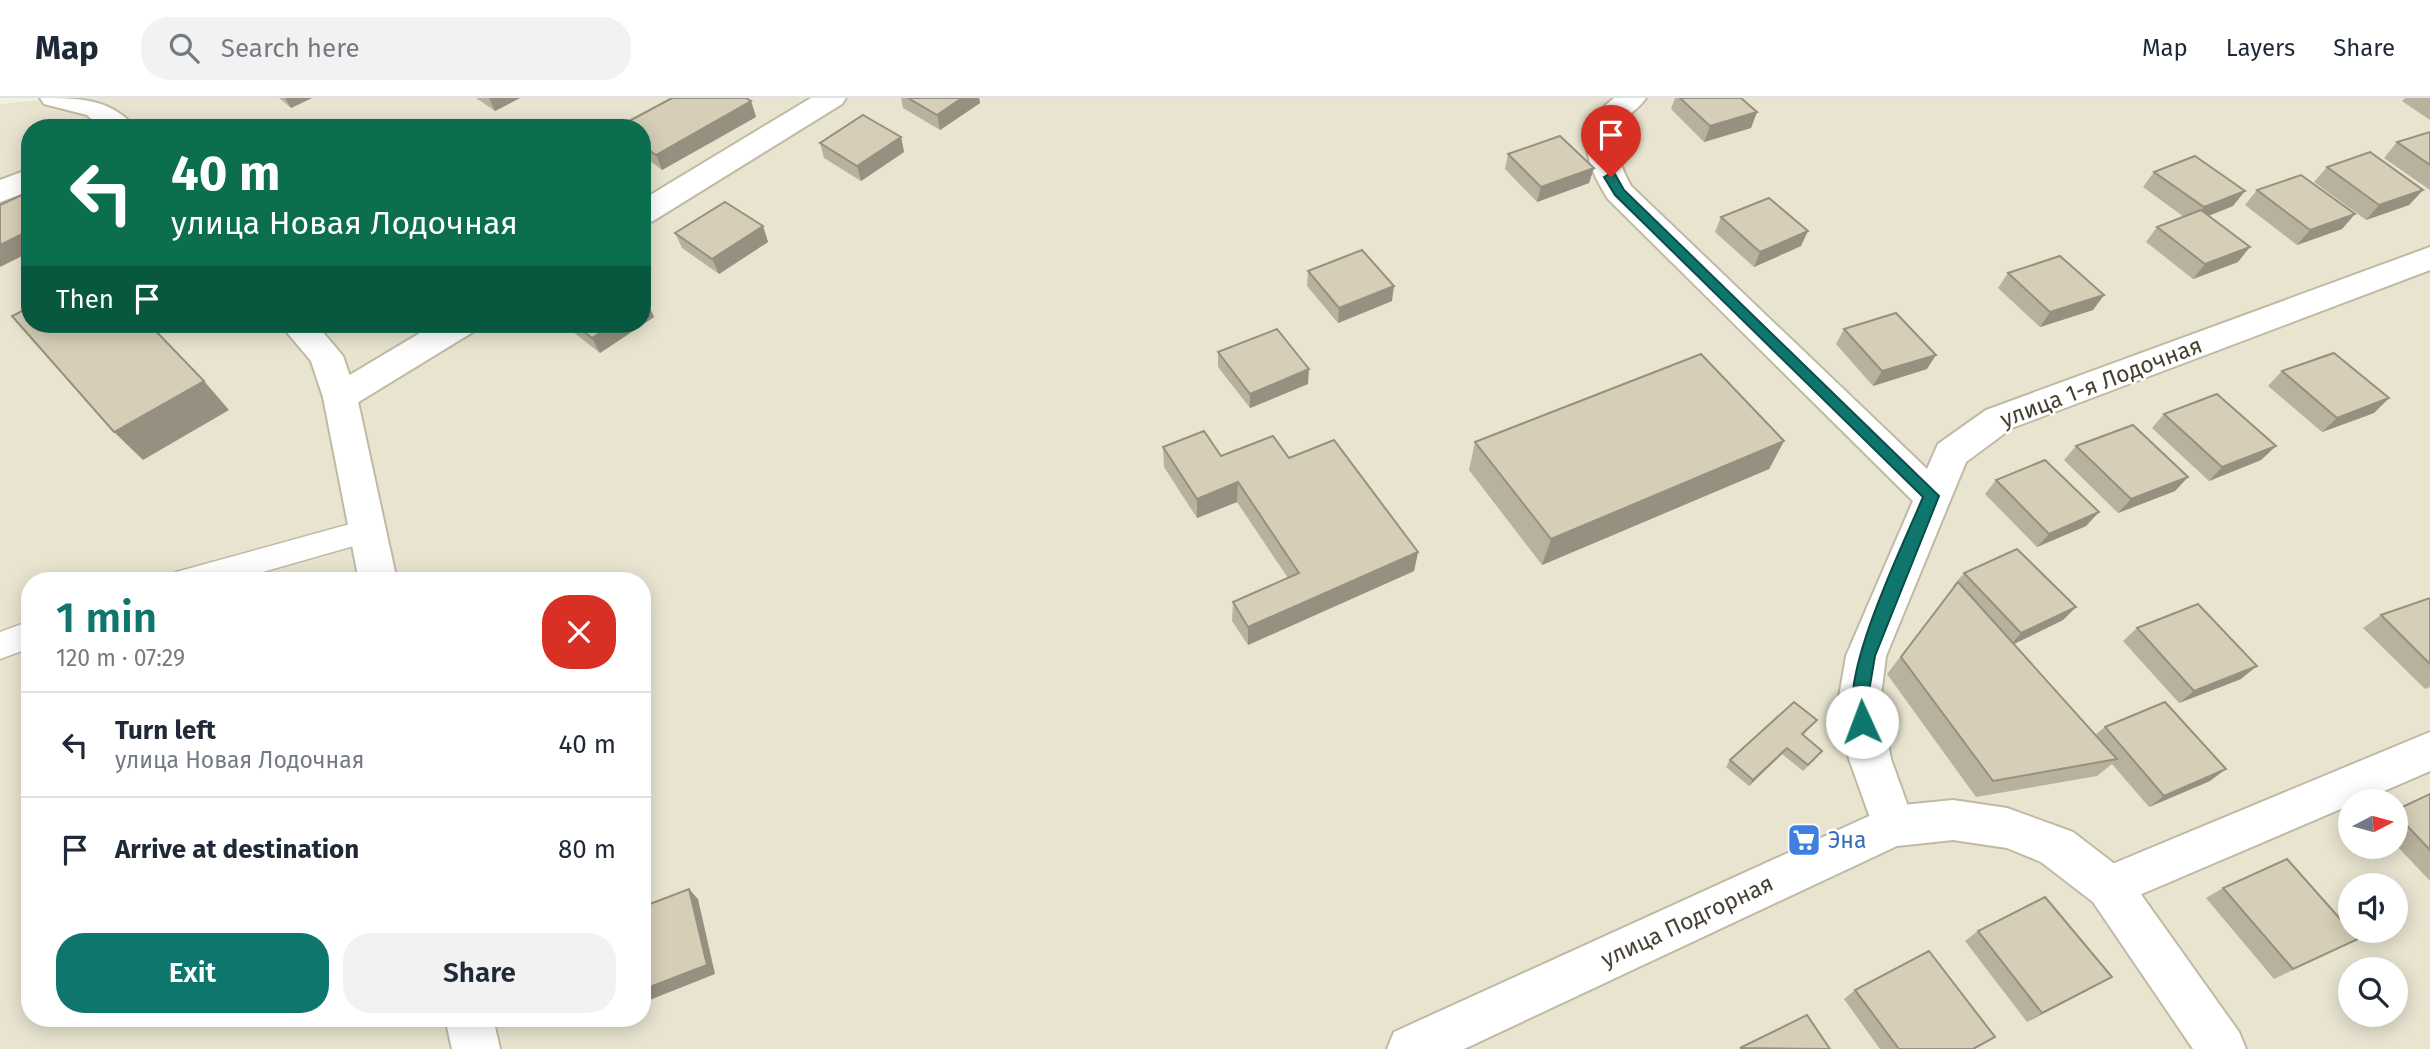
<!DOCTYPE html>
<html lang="en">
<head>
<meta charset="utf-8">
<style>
  :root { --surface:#fff; --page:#f2f2f3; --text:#1f2937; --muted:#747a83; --line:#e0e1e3; --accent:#0f766e }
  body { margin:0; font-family:"Fira Sans",sans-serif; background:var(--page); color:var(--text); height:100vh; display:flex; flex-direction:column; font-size:26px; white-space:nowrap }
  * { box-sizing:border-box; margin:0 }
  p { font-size:23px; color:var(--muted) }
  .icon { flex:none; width:38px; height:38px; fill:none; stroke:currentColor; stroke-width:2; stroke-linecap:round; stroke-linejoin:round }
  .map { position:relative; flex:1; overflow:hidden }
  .panel { position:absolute; left:21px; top:474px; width:630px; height:455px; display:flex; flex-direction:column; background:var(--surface); border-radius:28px; box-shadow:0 4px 18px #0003 }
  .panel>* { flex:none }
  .hud { position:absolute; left:21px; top:21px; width:630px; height:214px; border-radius:28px; box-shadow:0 4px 18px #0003; background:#0b6e4f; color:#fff; overflow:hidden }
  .needle { width:46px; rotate:84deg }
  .buttons { position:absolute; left:2338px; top:691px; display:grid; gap:14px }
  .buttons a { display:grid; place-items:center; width:70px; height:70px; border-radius:50%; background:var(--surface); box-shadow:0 4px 18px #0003; font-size:35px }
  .pin { position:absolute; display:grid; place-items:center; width:60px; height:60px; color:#fff; margin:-72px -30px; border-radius:50% 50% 50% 0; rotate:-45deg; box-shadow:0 0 7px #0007 }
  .pin .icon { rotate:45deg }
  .me { position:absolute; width:77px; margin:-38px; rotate:358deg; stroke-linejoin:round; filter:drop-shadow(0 0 5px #0008) }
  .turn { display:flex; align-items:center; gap:24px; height:147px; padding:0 35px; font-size:32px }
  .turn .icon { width:91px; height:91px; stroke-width:2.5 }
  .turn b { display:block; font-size:49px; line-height:60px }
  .then { display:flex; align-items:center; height:66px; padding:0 35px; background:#0003; gap:14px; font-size:26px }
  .round { display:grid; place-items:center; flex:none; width:74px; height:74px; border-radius:28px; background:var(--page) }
  .head { display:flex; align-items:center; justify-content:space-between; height:119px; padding:0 35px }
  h1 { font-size:42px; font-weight:600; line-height:52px; color:var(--accent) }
  .cta { display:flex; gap:14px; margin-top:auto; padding:14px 35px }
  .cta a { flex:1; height:80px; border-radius:28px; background:var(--accent); color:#fff; font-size:28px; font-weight:600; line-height:80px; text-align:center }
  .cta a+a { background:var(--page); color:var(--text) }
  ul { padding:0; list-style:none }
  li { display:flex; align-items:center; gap:21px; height:105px; padding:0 35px; border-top:2px solid var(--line) }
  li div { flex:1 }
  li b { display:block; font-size:26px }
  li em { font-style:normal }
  header { display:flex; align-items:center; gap:42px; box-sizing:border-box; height:98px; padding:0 35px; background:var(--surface); border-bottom:2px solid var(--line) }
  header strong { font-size:33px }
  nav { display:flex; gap:38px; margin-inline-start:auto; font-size:24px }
  .search { width:490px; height:63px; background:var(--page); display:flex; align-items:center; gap:18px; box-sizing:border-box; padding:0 24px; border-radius:28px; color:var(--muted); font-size:26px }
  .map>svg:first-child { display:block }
  .residential { fill:#e8e4d0; fill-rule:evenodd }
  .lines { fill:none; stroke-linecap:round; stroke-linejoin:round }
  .service-casing { stroke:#c0baa4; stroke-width:3 }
  .minor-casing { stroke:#c0baa4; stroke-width:4 }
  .tertiary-casing { stroke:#c0baa4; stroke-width:4 }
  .service { fill:#fff; fill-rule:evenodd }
  .minor { fill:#fff; fill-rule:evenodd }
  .tertiary { fill:#fff; fill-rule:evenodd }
  .wall { fill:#b8b19d }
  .shaded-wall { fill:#969080 }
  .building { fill:#d6ceb7; stroke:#969080; stroke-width:2 }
  .route { fill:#0f766e; stroke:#0a4d48; stroke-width:2 }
  .labels { text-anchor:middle; stroke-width:5; stroke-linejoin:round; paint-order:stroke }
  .street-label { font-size:23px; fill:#464132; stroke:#fff }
  .shop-label { font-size:23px; fill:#366cbe; stroke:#fff; text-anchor:start }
</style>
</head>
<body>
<header>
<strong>Map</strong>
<div class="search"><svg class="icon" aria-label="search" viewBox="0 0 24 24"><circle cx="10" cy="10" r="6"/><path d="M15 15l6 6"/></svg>Search here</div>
<nav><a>Map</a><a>Layers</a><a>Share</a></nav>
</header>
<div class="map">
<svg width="2430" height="951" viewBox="0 0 2430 951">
  <rect width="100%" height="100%" fill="#f4f1e3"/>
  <path class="residential" d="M59 0H2430V951H0V6ZM30 30H642V226H30ZM30 483H642V920H30ZM2350 704H2396V749H2350ZM2350 788H2396V833H2350ZM2350 872H2396V917H2350Z"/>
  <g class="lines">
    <defs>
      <g id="service">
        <polygon points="368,421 378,425 383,433 378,441 231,483 172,483 176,474 187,471"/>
        <polygon points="30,523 30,550 0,561 0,534"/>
      </g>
      <g id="minor">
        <polygon points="811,0 846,0 842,6 653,123 642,126 642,102"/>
        <path d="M1614 0H1646C1641 8 1633 13 1626 20 1607 41 1620 67 1631 88L1927 371 1938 346 1986 312 2430 149V172L2012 330 1966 364 1886 558 1880 605 1891 661 1915 728 1908 742 1893 748 1878 742 1849 661 1838 605 1846 558 1913 403 1608 101C1584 63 1574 31 1614 0Z"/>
        <polygon points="30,71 30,93 0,104 0,82"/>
        <polygon points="435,226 478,226 473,234 352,308 340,312 328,308 323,299 328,290"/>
        <polygon points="2430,634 2430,673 2359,704 2350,704 2350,707 2109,810 2093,804 2087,789 2093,774"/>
      </g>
      <g id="tertiary">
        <path d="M40 0C76 0 112 0 135 30H101L87 17 44 6Z"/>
        <polygon points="280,226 316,226 343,258 357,299 397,483 359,483 323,299 311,263"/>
        <polygon points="1953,702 2007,710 2073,734 2125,774 2239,934 2246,951 2193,951 2093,804 2041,764 2007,750 1953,742 1897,748 1464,951 1387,951 1394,934 1878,714 1893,708"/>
        <polygon points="445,920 493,920 500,951 452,951"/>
      </g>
    </defs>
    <use href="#service" class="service-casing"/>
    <use href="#minor" class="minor-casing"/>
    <use href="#tertiary" class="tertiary-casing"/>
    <use href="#service" class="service"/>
    <use href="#minor" class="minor"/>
    <use href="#tertiary" class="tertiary"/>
  </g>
  <g class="wall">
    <polygon points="279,0 312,0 291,10"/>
    <polygon points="476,0 520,0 495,13"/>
    <polygon points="901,0 979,0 980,5 940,32 903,10"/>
    <polygon points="1675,0 1741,0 1757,14 1751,30 1704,44 1671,11"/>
    <polygon points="2405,0 2430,0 2430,22 2402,3"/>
    <polygon points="751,3 756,19 662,72 642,57 642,30"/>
    <polygon points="2430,34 2430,92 2384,60 2397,44"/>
    <polygon points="901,39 904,54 861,83 824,60 820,45"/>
    <polygon points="1508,56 1594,70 1589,85 1537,104 1505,71"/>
    <polygon points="2327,69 2423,92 2409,107 2366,122 2314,84"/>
    <polygon points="2154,74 2233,108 2209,118 2238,164 2193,181 2146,144 2157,129 2184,119 2143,89"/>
    <polygon points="2257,92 2355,116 2342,131 2297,147 2245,107"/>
    <polygon points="1721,119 1801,148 1754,169 1715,134"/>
    <polygon points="763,128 768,144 719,176 682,150 675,135"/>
    <polygon points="1308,173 1392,203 1338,225 1307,188"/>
    <polygon points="2008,175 2104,197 2093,212 2040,229 1998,190"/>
    <polygon points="647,204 654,219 600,255 563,226 642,226"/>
    <polygon points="1844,231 1927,271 1873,288 1836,246"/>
    <polygon points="1218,254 1308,286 1250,310 1218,269"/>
    <polygon points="2282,273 2389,300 2374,315 2322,334 2268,288"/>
    <polygon points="2164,316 2276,348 2261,362 2209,383 2152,330"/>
    <polygon points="1784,343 1769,371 1542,467 1469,372 1475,344"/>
    <polygon points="2076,348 2188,379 2175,393 2118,415 2064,362"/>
    <polygon points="1163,349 1221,358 1289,360 1418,454 1414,473 1248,547 1232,523 1233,504 1288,480 1237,404 1197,420 1164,369"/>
    <polygon points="1996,382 2099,414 2086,428 2037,449 1985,396"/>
    <polygon points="1964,475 2076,509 2063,522 2013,546 2095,637 2105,629 2210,683 2149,709 2112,666 2097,678 1976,699 1887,576 1954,489 1953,488"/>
    <polygon points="2430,500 2430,589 2425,591 2363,530 2381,517"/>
    <polygon points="2137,530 2241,581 2179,605 2123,543"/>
    <polygon points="1817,622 1803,637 1817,659 1803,673 1782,656 1749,688 1726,669 1730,662"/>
    <polygon points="2430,696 2430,783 2396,747 2396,712"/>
    <polygon points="2223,790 2358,841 2274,881 2206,800"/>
    <polygon points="1978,833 2112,879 2027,924 1965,843"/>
    <polygon points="1855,892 1995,939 1974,951 1880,951 1844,901"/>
  </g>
  <g class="shaded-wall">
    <polygon points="285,0 312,0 291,10"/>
    <polygon points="489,0 520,0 495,13"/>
    <polygon points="962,0 979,0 980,5 940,32 937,17"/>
    <polygon points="751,3 756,19 662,72 656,57"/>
    <polygon points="1757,14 1751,30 1704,44 1710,28"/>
    <polygon points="901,39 904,54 861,83 857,68"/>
    <polygon points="1594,70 1589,85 1537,104 1541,89"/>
    <polygon points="2423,92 2409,107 2366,122 2379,107"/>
    <polygon points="2245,93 2233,108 2192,124 2204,109"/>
    <polygon points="2355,116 2342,131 2297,147 2310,132"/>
    <polygon points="763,128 768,144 719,176 712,161"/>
    <polygon points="30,132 30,154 0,169 0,147"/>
    <polygon points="1808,133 1801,148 1754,169 1760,154"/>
    <polygon points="2250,149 2238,164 2193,181 2205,166"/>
    <polygon points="1394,188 1392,203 1338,225 1339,210"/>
    <polygon points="2104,197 2093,212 2040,229 2050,214"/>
    <polygon points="647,204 654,219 600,255 592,240 614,226 642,226 642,207"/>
    <polygon points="1936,257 1927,271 1873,288 1882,273"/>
    <polygon points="1309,271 1308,286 1250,310 1250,296"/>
    <polygon points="204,283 229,312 143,362 114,334"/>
    <polygon points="2389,300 2374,315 2322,334 2337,320"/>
    <polygon points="1784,343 1769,371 1542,467 1551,441"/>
    <polygon points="2276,348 2261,362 2209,383 2222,369"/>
    <polygon points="2188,379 2175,393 2118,415 2131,401"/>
    <polygon points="1238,384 1237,404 1197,420 1197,401"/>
    <polygon points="2099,414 2086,428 2037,449 2049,436"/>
    <polygon points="1418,454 1414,473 1248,547 1248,529"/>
    <polygon points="2076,509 2063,522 2010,548 2021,535"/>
    <polygon points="2257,568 2241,581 2179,605 2194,593"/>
    <polygon points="1787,650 1782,656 1749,688 1753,682"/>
    <polygon points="2226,671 2210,683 2149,709 2164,698"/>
    <polygon points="689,791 698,801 715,876 642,905 642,892"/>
    <polygon points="2112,879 2096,888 2027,924 2042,915"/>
  </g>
  <g class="building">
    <polygon points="672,0 746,0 751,3 656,57 642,47 642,30 618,29"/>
    <polygon points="908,0 962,0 937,17"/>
    <polygon points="1680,0 1741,0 1757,14 1710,28"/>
    <polygon points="863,17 901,39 857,68 820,45"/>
    <polygon points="2430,34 2430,67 2397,44"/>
    <polygon points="1560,38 1594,70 1541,89 1508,56"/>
    <polygon points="2370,54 2423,92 2379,107 2327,69"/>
    <polygon points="2195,58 2245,93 2204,109 2154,74"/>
    <polygon points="2301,77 2355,116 2310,132 2257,92"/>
    <polygon points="30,93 30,132 0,147 0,107"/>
    <polygon points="1769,100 1808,133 1760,154 1721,119"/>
    <polygon points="725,104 763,128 712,161 675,135"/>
    <polygon points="2201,112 2250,149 2205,166 2157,129"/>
    <polygon points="1362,152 1394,188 1339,210 1308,173"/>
    <polygon points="2060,158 2104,197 2050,214 2008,175"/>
    <polygon points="30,209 30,226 149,226 204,283 114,334 12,218"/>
    <polygon points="1896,215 1936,257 1882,273 1844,231"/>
    <polygon points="574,226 614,226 592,240"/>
    <polygon points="1277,231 1309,271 1250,296 1218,254"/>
    <polygon points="2334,255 2389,300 2337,320 2282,273"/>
    <polygon points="1701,256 1784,343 1551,441 1475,344"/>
    <polygon points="2217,296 2276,348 2222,369 2164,316"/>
    <polygon points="2133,327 2188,379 2131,401 2076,348"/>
    <polygon points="1204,333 1221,358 1273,338 1289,360 1334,342 1418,454 1248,529 1233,504 1299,475 1238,384 1197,401 1163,349"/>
    <polygon points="2045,362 2099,414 2049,436 1996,382"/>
    <polygon points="2017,451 2076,509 2021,535 1964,475"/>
    <polygon points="1958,484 2117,661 1993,683 1901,559"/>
    <polygon points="2430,500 2430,566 2381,517"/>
    <polygon points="2198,506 2257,568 2194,593 2137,530"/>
    <polygon points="1794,604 1817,622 1802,636 1822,653 1808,667 1787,650 1753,682 1730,662"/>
    <polygon points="2165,604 2226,671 2164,698 2105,629"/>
    <polygon points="2430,696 2430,752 2396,716 2396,712"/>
    <polygon points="2287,761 2358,841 2293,871 2223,790"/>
    <polygon points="689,791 707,867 642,892 642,809"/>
    <polygon points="2045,799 2112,879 2042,915 1978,833"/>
    <polygon points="1929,853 1995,939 1973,951 1899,951 1855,892"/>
    <polygon points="1807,917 1830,951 1740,950"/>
  </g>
  <path class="route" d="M1611 75 1615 76 1624 92 1939 398 1875 558 1867 605 1871 624 1868 629 1862 631 1856 629C1835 583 1903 448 1923 399L1615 97 1604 79Z"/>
  <defs>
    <symbol id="supermarket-square" viewBox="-11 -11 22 22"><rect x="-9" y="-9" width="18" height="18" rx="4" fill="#3f7fe0" stroke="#fff"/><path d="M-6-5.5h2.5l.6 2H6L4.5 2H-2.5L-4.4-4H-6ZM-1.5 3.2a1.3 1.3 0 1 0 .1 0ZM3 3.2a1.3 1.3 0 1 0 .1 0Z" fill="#fff"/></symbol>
  </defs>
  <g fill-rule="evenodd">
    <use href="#supermarket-square" x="1785" y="723" width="38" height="38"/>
  </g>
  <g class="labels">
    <g class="street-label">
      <text transform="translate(2101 284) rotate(-21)" y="8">улица 1-я Лодочная</text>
      <text transform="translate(1687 823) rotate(-25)" y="8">улица Подгорная</text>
    </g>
    <g class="shop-label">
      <text x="1828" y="750">Эна</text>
    </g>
  </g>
</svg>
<div class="buttons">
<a><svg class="needle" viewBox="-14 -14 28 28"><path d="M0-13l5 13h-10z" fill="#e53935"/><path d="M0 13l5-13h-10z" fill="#747a83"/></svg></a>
<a><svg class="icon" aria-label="sound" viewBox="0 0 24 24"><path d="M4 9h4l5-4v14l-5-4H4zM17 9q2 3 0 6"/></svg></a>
<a><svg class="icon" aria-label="search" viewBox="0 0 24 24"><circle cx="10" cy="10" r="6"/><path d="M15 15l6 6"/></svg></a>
</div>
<div class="pin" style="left:1611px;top:79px;background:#d93025"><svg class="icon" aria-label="arrive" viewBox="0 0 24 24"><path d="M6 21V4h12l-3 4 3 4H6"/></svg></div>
<svg class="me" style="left:1862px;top:624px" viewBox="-20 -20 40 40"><circle r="19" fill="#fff"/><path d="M0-13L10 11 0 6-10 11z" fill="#0f766e"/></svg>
<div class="hud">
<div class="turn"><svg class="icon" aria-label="left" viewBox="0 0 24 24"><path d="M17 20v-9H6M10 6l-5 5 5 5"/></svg><div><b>40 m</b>улица Новая Лодочная</div></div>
<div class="then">Then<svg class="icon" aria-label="arrive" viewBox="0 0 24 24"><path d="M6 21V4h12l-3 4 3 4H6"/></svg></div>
</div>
<section class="panel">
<div class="head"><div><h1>1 min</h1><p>120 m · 07:29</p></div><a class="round" style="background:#d93025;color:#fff"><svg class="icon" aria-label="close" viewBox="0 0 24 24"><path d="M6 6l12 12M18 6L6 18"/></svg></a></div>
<ul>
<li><svg class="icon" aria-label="left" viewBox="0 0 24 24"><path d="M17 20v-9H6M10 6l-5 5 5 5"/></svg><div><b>Turn left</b><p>улица Новая Лодочная</p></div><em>40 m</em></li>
<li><svg class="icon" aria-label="arrive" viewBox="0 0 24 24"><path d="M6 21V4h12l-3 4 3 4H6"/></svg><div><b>Arrive at destination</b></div><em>80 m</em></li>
</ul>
<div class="cta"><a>Exit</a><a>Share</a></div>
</section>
</div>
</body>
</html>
